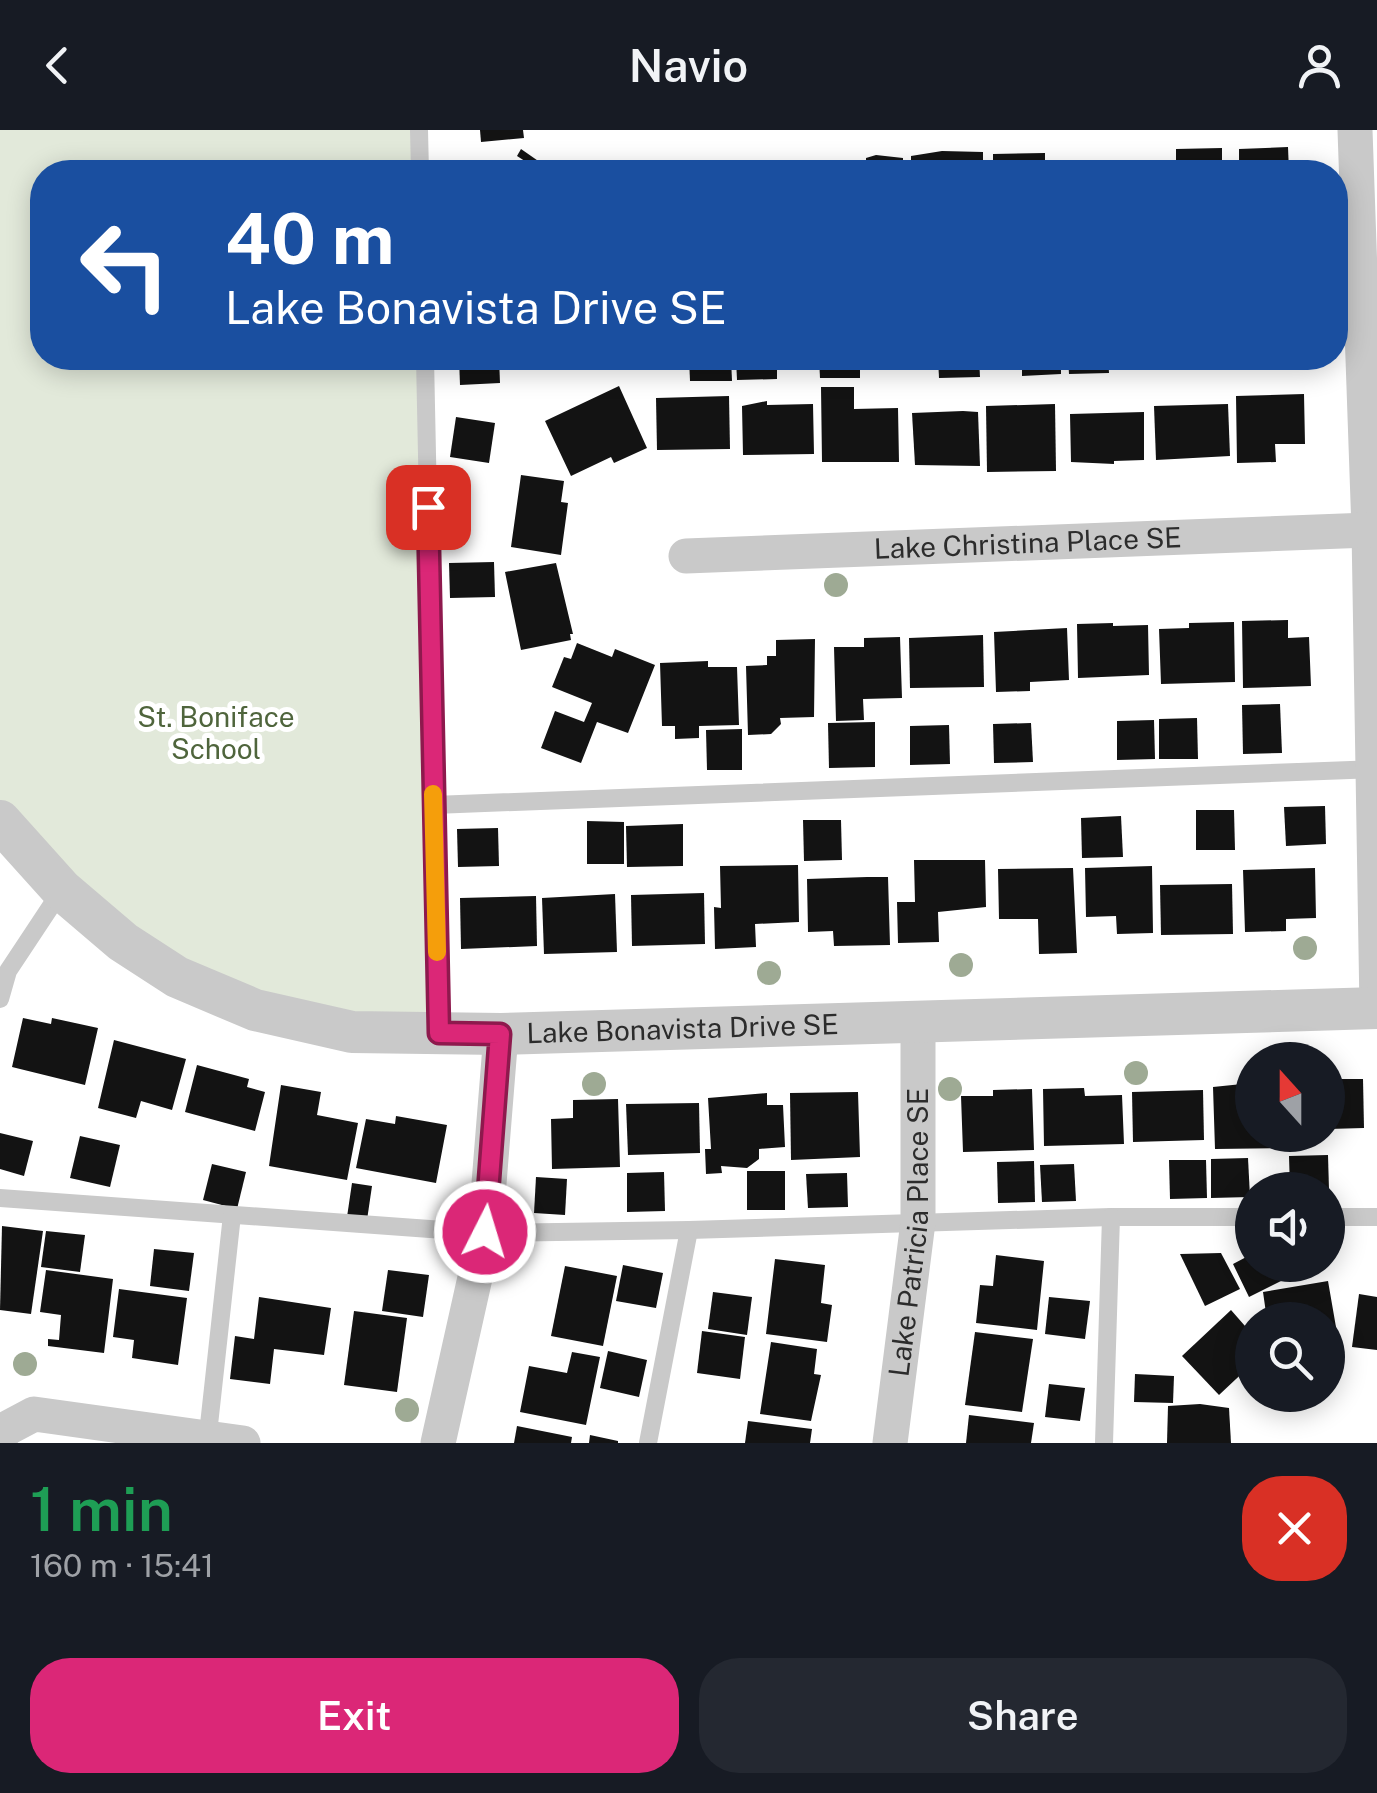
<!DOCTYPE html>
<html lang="en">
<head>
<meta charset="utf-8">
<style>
  :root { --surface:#171b24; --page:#242831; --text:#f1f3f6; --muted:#9ea1a6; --accent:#db2777 }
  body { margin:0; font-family:"Public Sans",sans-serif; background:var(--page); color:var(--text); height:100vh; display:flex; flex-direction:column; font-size:38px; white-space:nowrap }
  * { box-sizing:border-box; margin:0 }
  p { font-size:32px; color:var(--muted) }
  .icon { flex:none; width:55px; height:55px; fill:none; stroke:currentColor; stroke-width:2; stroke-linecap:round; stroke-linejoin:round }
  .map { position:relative; height:1313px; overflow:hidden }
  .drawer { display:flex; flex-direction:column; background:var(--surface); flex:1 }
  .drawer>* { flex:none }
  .banner { position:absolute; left:30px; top:30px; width:1318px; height:210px; border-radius:40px; box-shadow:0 5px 25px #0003; background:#1a4fa0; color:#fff; overflow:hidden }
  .needle { width:65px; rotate:339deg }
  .tools { position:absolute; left:1235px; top:912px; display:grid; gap:20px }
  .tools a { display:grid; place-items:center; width:110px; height:110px; border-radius:50%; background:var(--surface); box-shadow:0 5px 25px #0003; font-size:50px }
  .pin { position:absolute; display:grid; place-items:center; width:85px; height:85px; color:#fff; margin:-42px; border-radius:20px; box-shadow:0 5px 15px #0006 }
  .me { position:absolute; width:110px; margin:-55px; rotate:5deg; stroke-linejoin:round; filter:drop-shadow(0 0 8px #0008) }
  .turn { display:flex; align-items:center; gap:35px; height:210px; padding:0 30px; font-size:45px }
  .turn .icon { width:130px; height:130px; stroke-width:2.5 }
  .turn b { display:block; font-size:70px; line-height:85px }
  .round { display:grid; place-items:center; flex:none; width:105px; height:105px; border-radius:40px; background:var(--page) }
  .headline { display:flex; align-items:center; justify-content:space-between; height:170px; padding:0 30px }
  h1 { font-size:60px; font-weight:600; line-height:75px; color:#1e9e55 }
  .primary-button { display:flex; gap:20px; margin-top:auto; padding:20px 30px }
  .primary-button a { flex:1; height:115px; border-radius:40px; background:var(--accent); color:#fff; font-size:40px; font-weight:600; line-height:115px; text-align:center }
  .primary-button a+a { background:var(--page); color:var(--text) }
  header { display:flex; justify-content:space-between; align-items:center; height:130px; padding:0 30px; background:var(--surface); font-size:45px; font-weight:600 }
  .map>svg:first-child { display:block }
  .green { fill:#e2e9da }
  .building { fill:#131313 }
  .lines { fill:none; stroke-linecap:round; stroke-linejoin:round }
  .service { stroke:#c9c9c9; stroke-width:18 }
  .minor { stroke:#c9c9c9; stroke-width:35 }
  .tertiary { stroke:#c9c9c9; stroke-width:42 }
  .tree { fill:#9eaa94 }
  .route-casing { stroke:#8e194d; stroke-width:25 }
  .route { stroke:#db2777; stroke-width:18 }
  .slow { stroke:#f59e0b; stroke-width:18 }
  .labels { text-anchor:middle; stroke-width:10; stroke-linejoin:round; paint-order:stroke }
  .street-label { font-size:28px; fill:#2c2c2c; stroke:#fff }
  .park-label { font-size:28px; fill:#4f653c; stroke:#fff }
</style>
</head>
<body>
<header><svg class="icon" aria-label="back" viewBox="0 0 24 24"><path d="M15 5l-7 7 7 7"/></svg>Navio<svg class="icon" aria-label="person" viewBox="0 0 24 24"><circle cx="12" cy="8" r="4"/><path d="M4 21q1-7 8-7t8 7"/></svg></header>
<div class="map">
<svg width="1377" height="1313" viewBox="0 0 1377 1313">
  <rect width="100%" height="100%" fill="#fff"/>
  <polygon class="green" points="0,0 419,0 420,42 42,42 42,228 425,228 439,903 177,847 0,691"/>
  <g class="building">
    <polygon points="480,0 523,0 524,8 481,12"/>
    <polygon points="1288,17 1289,42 1239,42 1239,19"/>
    <polygon points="1222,18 1222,42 1154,42 1154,37 1176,37 1176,19"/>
    <polygon points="521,19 554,42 542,42 517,26"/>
    <polygon points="942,21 983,22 983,42 911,42 911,26"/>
    <polygon points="1045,23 1045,42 993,42 993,24"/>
    <polygon points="876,25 903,28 903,42 866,42 866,28"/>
    <polygon points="1147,34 1147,42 1108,42 1108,35"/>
    <polygon points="459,228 499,228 500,253 460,255"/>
    <polygon points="689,228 731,228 732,251 690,251"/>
    <polygon points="736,228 777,228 777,249 737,250"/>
    <polygon points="819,228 860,228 860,248 820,248"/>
    <polygon points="938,228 979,228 980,247 939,248"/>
    <polygon points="1022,228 1061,228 1061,244 1022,246"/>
    <polygon points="1068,228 1108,228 1109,243 1069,244"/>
    <polygon points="1150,228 1191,228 1191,236 1151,237"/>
    <polygon points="1275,228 1316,228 1316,235 1275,236"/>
    <polygon points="619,256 647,318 614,333 611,327 571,346 545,291"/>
    <polygon points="821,257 854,257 854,279 898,278 899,332 822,332"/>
    <polygon points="1304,264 1305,314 1275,314 1276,332 1237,333 1236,266"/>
    <polygon points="729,266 730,319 657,320 656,268"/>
    <polygon points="767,271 767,275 813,274 814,324 743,325 742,276"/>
    <polygon points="1055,274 1056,341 987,342 986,276"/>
    <polygon points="1228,274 1230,326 1156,330 1154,276"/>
    <polygon points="963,281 978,282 980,336 915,335 912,283"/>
    <polygon points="1144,282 1144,330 1114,331 1114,334 1071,332 1070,284"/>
    <polygon points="456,287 495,293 489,333 450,327"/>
    <polygon points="521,345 564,351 561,372 568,373 561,425 511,417"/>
    <polygon points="494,432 495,467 450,468 449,433"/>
    <polygon points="556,433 573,504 570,504 571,510 521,520 505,442"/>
    <polygon points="1288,490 1288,508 1309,507 1311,556 1243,558 1242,491"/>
    <polygon points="1234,492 1235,552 1161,554 1159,499 1189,498 1189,493"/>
    <polygon points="1113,493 1113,496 1148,495 1149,545 1078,548 1077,494"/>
    <polygon points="1067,498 1069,550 1030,552 1030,561 996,562 994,502"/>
    <polygon points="983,505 984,557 910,558 909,508"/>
    <polygon points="900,507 902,568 863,569 864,590 836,591 834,517 864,517 864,508"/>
    <polygon points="815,509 814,587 780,588 781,594 771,604 748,605 746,536 767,535 767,526 776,526 776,510"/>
    <polygon points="577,513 612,527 615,519 655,535 628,603 597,592 581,633 541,618 555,581 584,592 592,573 552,557 564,527 571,529"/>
    <polygon points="708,531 708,537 737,537 739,595 699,596 699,608 675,609 675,596 662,596 660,533"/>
    <polygon points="1280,574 1282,623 1243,624 1242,575"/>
    <polygon points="1197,588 1198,629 1159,629 1159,589"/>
    <polygon points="1154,590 1155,629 1117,630 1117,591"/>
    <polygon points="875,592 875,637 829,638 828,593"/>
    <polygon points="1031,593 1033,632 994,633 993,594"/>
    <polygon points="949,595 950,634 910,635 910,596"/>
    <polygon points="742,599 742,640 707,640 706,600"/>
    <polygon points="1325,676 1326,714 1286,716 1284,677"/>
    <polygon points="1196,680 1234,680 1235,720 1196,720"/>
    <polygon points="1121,686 1123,727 1082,728 1081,688"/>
    <polygon points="803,690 841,690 842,730 804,731"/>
    <polygon points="587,691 624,692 624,734 587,734"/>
    <polygon points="683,694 683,736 627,737 626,696"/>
    <polygon points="498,698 499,736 458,737 457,699"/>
    <polygon points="914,730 985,730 986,777 938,782 939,812 898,813 897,772 915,772"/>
    <polygon points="798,735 799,792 755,794 756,817 715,819 714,777 721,778 720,736"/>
    <polygon points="1152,736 1153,803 1117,804 1116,786 1086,787 1085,738"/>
    <polygon points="1073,738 1077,823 1039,824 1038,789 999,789 998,739"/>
    <polygon points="1315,738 1316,788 1286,789 1286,801 1245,802 1243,740"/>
    <polygon points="867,747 888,747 890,815 834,816 833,801 808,802 807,749"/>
    <polygon points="1232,754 1233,804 1161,805 1160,755"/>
    <polygon points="704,763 705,814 632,816 631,765"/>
    <polygon points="615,764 617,822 544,824 542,768"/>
    <polygon points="536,766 537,816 461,819 460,768"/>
    <polygon points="23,888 51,894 52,888 98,898 85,955 12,937"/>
    <polygon points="114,910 186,929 172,980 141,971 136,988 98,978"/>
    <polygon points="197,935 249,949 247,957 265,962 255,1001 185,982"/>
    <polygon points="1328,949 1363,949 1364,998 1328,999"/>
    <polygon points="1252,953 1252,1005 1283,1005 1283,1018 1215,1019 1213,957"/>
    <polygon points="281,955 321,962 317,985 358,993 347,1050 269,1036"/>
    <polygon points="1084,958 1085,966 1122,965 1124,1014 1044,1016 1043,959"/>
    <polygon points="1032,959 1034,1020 963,1022 961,966 993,966 993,960"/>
    <polygon points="1203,960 1204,1010 1133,1012 1132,962"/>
    <polygon points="858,962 860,1027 791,1030 790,963"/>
    <polygon points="767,963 767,975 783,975 785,1017 759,1019 759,1029 747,1038 721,1036 722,1043 706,1044 705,1019 711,1019 708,968"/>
    <polygon points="618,969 620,1037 552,1039 551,989 573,988 573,970"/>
    <polygon points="699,973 700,1023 628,1025 626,974"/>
    <polygon points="396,986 447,995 436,1053 356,1038 366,989 395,994"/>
    <polygon points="0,1003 33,1011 24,1046 0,1039"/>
    <polygon points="80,1006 120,1015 110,1057 70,1048"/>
    <polygon points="1328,1025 1329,1060 1290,1060 1289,1026"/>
    <polygon points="1248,1028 1250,1067 1211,1068 1211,1029"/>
    <polygon points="1169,1030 1206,1030 1207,1068 1170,1069"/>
    <polygon points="1034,1031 1035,1072 998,1073 997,1032"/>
    <polygon points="212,1034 246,1042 237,1079 203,1070"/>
    <polygon points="1074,1034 1076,1071 1042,1072 1040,1035"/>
    <rect x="747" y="1041" width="38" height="39"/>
    <polygon points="664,1042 665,1081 627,1082 627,1043"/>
    <polygon points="847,1043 848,1077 808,1078 806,1044"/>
    <polygon points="536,1047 567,1049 565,1085 534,1083"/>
    <polygon points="352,1053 372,1056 367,1090 347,1087"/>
    <polygon points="2,1096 43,1101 31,1184 0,1180"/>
    <polygon points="46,1101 85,1105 80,1142 41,1137"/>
    <polygon points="154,1119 194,1123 189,1161 150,1156"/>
    <polygon points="1221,1123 1240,1159 1205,1176 1180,1124"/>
    <polygon points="1252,1124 1252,1135 1276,1135 1283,1150 1249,1167 1233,1134"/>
    <polygon points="996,1125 1044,1131 1037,1200 976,1193 980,1155 993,1156"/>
    <polygon points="775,1129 825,1135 821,1173 832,1175 827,1212 766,1204"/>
    <polygon points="623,1135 663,1143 656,1178 616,1171"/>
    <polygon points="565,1136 617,1146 603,1216 551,1206"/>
    <polygon points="46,1140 113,1149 104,1223 48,1216 48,1209 59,1210 61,1185 40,1182"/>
    <polygon points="388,1140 429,1145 423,1187 382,1181"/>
    <polygon points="1328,1151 1341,1226 1328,1228 1328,1190 1267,1190 1263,1162"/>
    <polygon points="119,1159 187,1168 178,1235 132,1228 134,1210 113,1207"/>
    <polygon points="713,1162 752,1167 747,1205 708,1199"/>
    <polygon points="1359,1164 1377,1167 1377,1220 1352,1217"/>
    <polygon points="259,1167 331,1178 324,1225 274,1219 270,1254 230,1249 235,1206 254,1209"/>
    <polygon points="1049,1167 1090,1171 1085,1209 1045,1204"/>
    <polygon points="1231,1180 1252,1204 1252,1234 1219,1265 1182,1226"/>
    <polygon points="354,1181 407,1188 397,1262 344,1255"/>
    <polygon points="702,1201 745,1207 740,1249 697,1243"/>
    <polygon points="975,1202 1033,1209 1022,1282 965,1275"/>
    <polygon points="771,1212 817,1219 814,1244 821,1245 811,1291 760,1284"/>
    <polygon points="608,1221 647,1230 639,1267 600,1258"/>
    <polygon points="572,1222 600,1227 586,1295 520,1282 529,1236 567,1243"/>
    <polygon points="1135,1244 1174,1246 1173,1273 1134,1272"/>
    <polygon points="1049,1254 1085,1258 1080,1291 1045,1287"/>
    <polygon points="1200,1274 1229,1278 1231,1313 1167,1313 1168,1276"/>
    <polygon points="969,1285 1034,1293 1031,1313 966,1313"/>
    <polygon points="748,1291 812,1299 810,1313 745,1313"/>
    <polygon points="517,1296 572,1307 571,1313 514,1313"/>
    <polygon points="590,1305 618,1311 618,1313 589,1313"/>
  </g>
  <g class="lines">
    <g class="service">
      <polyline points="419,0 420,42"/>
      <polyline points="1335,163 1367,162"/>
      <polyline points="425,228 439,903"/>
      <polyline points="434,675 1377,639"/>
      <polyline points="0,869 8,841 61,761"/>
      <polyline points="0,1068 485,1103 689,1100 1111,1087 1252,1087"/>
      <polyline points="1328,1087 1377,1087"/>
      <polyline points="207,1313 232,1085"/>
      <polyline points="648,1313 689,1100"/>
      <polyline points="1104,1313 1111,1087"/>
    </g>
    <g class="minor">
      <polyline points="1355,0 1369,400 1377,878"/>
      <path id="s1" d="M686 426 1369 400"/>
      <polyline points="0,1313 2,1301 34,1284 243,1313"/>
      <polyline points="438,1313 485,1103 501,904"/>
      <path id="s2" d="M890 1313 918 1092V890"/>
    </g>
    <path class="tertiary" id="s3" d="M0 691 62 760 123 812 177 847 255 880 352 902 501 904 1377 878"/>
  </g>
  <g class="tree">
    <circle cx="836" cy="455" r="12"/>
    <circle cx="1305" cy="818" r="12"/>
    <circle cx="961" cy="835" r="12"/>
    <circle cx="769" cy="843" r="12"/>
    <circle cx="1136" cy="943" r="12"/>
    <circle cx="594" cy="954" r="12"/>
    <circle cx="950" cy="959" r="12"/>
    <circle cx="25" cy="1234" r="12"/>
    <circle cx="407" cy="1280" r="12"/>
  </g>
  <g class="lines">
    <defs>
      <polyline id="route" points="428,377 439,903 500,904 485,1102"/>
    </defs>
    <use href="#route" class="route-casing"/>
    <use href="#route" class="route"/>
    <polyline class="slow" points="433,664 437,822"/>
  </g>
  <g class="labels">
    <g class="street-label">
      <text dy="10" stroke="none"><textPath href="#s1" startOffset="342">Lake Christina Place SE</textPath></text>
      <text dy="10" stroke="none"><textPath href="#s3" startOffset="752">Lake Bonavista Drive SE</textPath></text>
      <text dy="10" stroke="none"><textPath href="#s2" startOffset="212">Lake Patricia Place SE</textPath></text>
    </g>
    <g class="park-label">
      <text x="216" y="597">St. Boniface<tspan x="216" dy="32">School</tspan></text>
    </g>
  </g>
</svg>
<div class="tools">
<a><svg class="needle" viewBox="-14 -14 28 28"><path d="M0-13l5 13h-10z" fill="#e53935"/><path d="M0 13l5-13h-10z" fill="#9ea1a6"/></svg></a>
<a><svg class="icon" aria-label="sound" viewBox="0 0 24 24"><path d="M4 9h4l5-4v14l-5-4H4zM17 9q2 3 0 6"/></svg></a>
<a><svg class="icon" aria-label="search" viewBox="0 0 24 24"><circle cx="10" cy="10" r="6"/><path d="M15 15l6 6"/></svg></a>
</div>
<div class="pin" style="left:428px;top:377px;background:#d93025"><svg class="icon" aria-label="arrive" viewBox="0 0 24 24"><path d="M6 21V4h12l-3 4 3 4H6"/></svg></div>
<svg class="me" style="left:485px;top:1102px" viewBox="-20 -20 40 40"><circle r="17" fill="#db2777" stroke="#fff" stroke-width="3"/><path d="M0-11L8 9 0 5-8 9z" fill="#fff"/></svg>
<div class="banner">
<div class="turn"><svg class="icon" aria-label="left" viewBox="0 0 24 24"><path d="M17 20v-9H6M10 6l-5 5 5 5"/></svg><div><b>40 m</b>Lake Bonavista Drive SE</div></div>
</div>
</div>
<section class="drawer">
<div class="headline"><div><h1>1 min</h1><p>160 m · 15:41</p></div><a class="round" style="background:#d93025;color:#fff"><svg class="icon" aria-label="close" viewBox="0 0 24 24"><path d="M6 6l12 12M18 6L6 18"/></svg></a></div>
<div class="primary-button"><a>Exit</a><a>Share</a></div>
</section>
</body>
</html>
